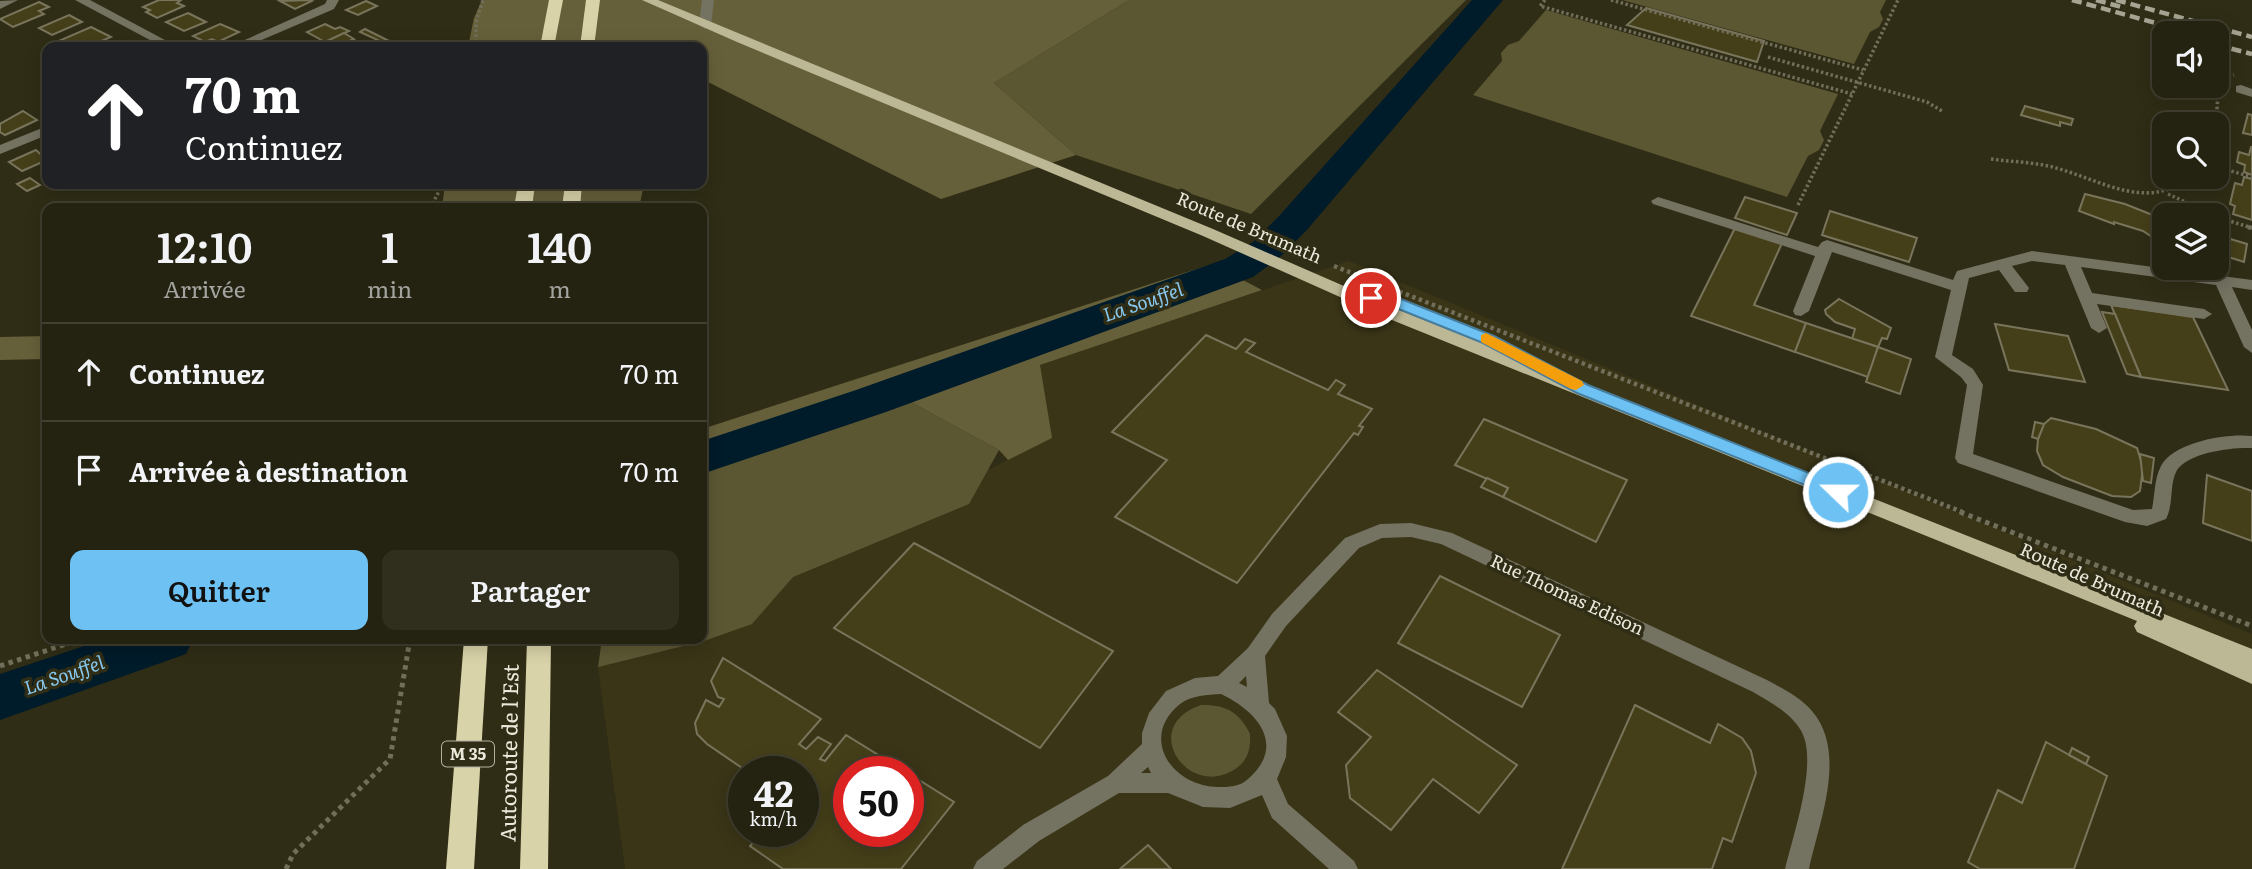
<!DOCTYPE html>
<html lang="fr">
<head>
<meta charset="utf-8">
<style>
  :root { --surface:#242210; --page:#302f1e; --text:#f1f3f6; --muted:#a3a49f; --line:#413f30; --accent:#6dc2f3 }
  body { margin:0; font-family:Literata,serif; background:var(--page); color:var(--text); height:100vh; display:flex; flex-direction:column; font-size:26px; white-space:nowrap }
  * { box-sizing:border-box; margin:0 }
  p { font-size:23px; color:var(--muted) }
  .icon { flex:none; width:38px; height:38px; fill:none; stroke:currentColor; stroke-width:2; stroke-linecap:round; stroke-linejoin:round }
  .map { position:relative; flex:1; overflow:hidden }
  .details { position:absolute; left:42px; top:203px; width:665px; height:441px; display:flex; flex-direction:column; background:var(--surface); border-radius:14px; box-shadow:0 4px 18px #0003,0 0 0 2px var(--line) }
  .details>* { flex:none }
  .guide { position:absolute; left:42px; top:42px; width:665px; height:147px; border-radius:14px; box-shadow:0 4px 18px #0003,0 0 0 2px var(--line); background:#202124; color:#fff; overflow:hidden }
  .tools { position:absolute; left:2152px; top:21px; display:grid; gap:14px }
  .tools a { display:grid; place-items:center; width:77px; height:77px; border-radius:14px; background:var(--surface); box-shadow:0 4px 18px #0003,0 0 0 2px var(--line); font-size:35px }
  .speed { position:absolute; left:728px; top:756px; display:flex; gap:14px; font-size:35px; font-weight:700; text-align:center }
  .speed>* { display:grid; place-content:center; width:91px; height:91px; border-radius:50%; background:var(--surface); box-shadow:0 4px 18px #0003,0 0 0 2px var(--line); line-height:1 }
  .speed small { font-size:18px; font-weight:400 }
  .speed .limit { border:10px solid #d22; background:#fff; color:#111 }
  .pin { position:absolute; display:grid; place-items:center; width:60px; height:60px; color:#fff; margin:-30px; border:4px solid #fff; border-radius:50%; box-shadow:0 2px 7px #0007 }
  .me { position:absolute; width:77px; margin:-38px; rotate:292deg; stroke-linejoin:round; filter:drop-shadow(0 0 5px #0008) }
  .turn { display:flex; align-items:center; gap:24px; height:147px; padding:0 28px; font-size:32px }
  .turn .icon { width:91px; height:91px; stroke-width:2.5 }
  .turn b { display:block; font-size:49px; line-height:60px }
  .eta { display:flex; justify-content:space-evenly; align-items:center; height:119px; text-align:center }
  .eta b { font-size:42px; font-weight:600; line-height:49px }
  .primary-button { display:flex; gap:14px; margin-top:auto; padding:14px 28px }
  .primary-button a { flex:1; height:80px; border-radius:14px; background:var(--accent); color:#111; font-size:28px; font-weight:600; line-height:80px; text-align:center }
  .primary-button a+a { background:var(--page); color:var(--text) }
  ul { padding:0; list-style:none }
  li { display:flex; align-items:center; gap:21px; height:98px; padding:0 28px; border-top:2px solid var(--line) }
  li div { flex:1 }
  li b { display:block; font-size:26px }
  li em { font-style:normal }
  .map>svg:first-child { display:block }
  .built { fill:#3a3517; fill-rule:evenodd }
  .green { fill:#5c5733 }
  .forest { fill:#66603a }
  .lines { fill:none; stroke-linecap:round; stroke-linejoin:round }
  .river { fill:#001b2a; fill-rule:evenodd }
  .building { fill:#453f19; stroke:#79755c; stroke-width:2 }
  .path-far2 { stroke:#716e5a; stroke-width:3.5; stroke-dasharray:2.5 2.5; stroke-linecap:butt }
  .path-far1 { stroke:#716e5a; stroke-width:4.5; stroke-dasharray:3.5 3.5; stroke-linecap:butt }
  .path { stroke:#716e5a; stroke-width:5; stroke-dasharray:4.5 4.5; stroke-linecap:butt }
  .minor { fill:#747261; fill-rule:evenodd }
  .major { fill:#bcb795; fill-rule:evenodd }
  .highway { fill:#d9d3a9; fill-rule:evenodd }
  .rail { stroke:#a6a492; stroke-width:4.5; stroke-dasharray:10 5; stroke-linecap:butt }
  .route { fill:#6dc2f3; stroke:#477e9e; stroke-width:2 }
  .slow { fill:#f59e0b }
  .labels { text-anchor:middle; stroke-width:7; stroke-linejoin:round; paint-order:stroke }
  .shield { fill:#302d16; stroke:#b3b1a0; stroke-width:2 }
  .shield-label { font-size:16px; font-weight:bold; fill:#ebe9db }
  .street-label { font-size:18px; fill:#ebe9db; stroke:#302d16 }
  .water-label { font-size:19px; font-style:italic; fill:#87c8ef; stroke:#302d16 }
  .near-street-label { font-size:21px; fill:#ebe9db; stroke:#302d16 }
</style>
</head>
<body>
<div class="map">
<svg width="2252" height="869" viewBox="0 0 2252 869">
  <rect width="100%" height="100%" fill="#302d16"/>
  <path class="built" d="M1349 261 2252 634V869H625L598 667 655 639H702V615L1051 438 1040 365ZM744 772H803V831H744ZM849 772H908V831H849Z"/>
  <g class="green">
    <polygon points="1129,0 1466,0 1251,214 1076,155 994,83"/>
    <polygon points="1622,0 1886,0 1880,12 1883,19 1879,27 1870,32 1854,64"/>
    <polygon points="1546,10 1838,94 1820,131 1824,140 1819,150 1808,156 1787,197 1473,95 1502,61 1501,53 1508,45 1519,41"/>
    <polygon points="907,400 999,450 969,504 793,577 752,624 704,641 598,667 602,639 702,639 702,471"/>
    <path d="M1201 705C1224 704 1240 712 1250 734 1251 750 1247 763 1232 771 1186 797 1139 726 1201 705Z"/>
  </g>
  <g class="forest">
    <polygon points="482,0 1129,0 994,83 1076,155 941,199 702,79 702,47 468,47 474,18"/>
    <polygon points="445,184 644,184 639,208 442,208"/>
    <polygon points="1212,264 1262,290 1040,365 1052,438 1008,460 999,450 907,400 702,471 702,429"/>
    <polygon points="47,336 47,359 0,360 0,337"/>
  </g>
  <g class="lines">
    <g class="river">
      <polygon points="1472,0 1503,0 1306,231 1279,258 1253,277 886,412 702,474 702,441 856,390 1225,259 1253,242 1280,215"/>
      <polygon points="105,639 193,639 186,654 0,720 0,674"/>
    </g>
  </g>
  <g class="building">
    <polygon points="159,0 181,0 177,3 184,6 157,18 146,12 150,10 143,7"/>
    <polygon points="309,0 312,1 295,9 280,1"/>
    <polygon points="366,1 377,6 358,15 346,10"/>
    <polygon points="39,2 49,7 39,11 44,14 13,27 0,19"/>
    <polygon points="1646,8 1764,41 1757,62 1627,25"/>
    <polygon points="188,13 206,22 184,31 166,22"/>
    <polygon points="69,15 82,22 52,35 39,28"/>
    <polygon points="220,24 239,32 218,42 212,39 205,42 193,36"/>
    <polygon points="325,24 335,29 340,27 349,31 325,42 307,32"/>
    <polygon points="91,27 111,37 87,47 76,47 61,40"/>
    <polygon points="365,29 391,42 386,44 360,32"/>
    <polygon points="344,33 354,39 335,47 325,42"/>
    <polygon points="2025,106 2073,119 2071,125 2060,122 2060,126 2021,115"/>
    <polygon points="23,111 37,120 5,135 0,132 0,124"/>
    <polygon points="2248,114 2252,115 2252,135 2243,133"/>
    <polygon points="2251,147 2252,147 2252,175 2244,172 2245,165 2237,162 2239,152 2249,155"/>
    <polygon points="36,150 47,160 22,171 9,162"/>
    <polygon points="2244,177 2252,179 2252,220 2233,214 2235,206 2230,204 2235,183 2242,185"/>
    <polygon points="30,178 40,185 27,191 17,184"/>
    <polygon points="2085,194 2125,204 2165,220 2165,241 2163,238 2156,236 2155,239 2143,231 2114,222 2114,224 2079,211"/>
    <polygon points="1745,197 1797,213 1787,235 1735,218"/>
    <polygon points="1830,211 1917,238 1909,262 1822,235"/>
    <polygon points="1735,228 1782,243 1754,305 1806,323 1795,352 1691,316"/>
    <polygon points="2217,235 2247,244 2244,262 2219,254 2217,257"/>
    <polygon points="1839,299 1891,328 1887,339 1882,338 1878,347 1852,339 1855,329 1835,322 1826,314 1825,310"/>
    <polygon points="2111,305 2193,317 2228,390 2141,377"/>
    <polygon points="2102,312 2115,314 2141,377 2127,374"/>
    <polygon points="1806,323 1878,347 1868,377 1795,352"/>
    <polygon points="1995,324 2068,336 2085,382 2009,370"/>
    <polygon points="1206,335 1236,349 1245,339 1255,343 1246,352 1328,390 1336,380 1345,385 1338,394 1372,409 1359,426 1363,427 1358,435 1354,433 1237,583 1115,517 1167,460 1112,432"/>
    <polygon points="1878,347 1911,359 1900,394 1866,382"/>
    <polygon points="2051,418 2096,429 2137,448 2143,467 2140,491 2131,497 2112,496 2063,477 2043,465 2037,451 2038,439 2044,424"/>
    <polygon points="1484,419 1627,480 1596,542 1503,497 1508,488 1455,465"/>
    <polygon points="2035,422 2044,424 2038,439 2032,437"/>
    <polygon points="2140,454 2154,458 2151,483 2143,481"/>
    <polygon points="2207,475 2252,491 2252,541 2203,523"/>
    <polygon points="1487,478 1508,488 1503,497 1481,487"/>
    <polygon points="914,543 1113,651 1040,748 834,628"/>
    <polygon points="1440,576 1560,635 1522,707 1398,643"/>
    <polygon points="723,658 821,719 799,744 806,749 818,737 831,744 820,759 825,761 846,735 906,772 849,772 849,831 908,831 908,773 954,802 901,869 783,869 750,846 763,831 803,831 803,785 811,777 803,775 803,772 786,772 788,762 785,760 774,772 748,772 707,744 697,734 695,723 706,700 719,707 724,699 718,697 711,681"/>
    <polygon points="1377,670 1517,765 1479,813 1433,779 1391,830 1350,798 1346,765 1371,737 1338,712"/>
    <polygon points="1635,705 1710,743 1718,724 1742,738 1751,751 1756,773 1732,842 1723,838 1712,869 1562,869"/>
    <polygon points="2046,742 2107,776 2074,869 1980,869 1968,862 1998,790 2022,803"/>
    <polygon points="2072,748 2089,757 2086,764 2069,755"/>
    <polygon points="1148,845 1171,869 1120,869"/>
  </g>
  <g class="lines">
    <g class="path-far2">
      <polyline points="1545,0 1540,6 1852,94"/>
      <polyline points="1611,0 1863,70"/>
      <polyline points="476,47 476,22 483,0"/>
      <polyline points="1768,57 1927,102 1942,111"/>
      <polyline points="2216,124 2219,79 2234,75"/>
      <path d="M1991 159C2013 162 2035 162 2056 168 2101 180 2147 212 2189 177"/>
      <polyline points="2217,167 2252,177"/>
      <polyline points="2168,194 2214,215"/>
      <polyline points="1798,205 1898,0"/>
      <polyline points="430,208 443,184"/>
      <polyline points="2217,217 2252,228"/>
    </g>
    <g class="path-far1">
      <polyline points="2248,227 2252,228"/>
      <polyline points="1334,266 1965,513"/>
    </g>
    <g class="path">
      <polyline points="1960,512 2252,626"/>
      <polyline points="0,666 81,639"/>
      <polyline points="286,869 293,854 390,759 410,639"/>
    </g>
    <g class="minor">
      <polygon points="18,0 0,9 0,1"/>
      <polygon points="75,0 90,0 178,47 163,47"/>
      <polygon points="327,0 339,0 334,9 245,47 229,47 325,4"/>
      <polygon points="702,0 714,0 711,25 705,29 699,25"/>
      <polygon points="2241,85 2252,89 2252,97 2236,92 2236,86"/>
      <polygon points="47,126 47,135 0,154 0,145"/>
      <path d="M1658 197 1818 247 1822 242 1827 240 1953 280 1957 271 2032 251 2252 280V290L2232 287 2252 330V353L2244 347 2216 285 2081 267 2092 293 2204 309 2212 314 2204 319 2097 304 2107 328 2099 333 2091 328 2065 265 2032 261 2012 266 2029 288 2027 292H2015L1999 270 1969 278 1952 355 1973 369 1983 385 1973 454 2133 510 2152 509C2155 495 2154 479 2161 466 2173 442 2227 433 2252 436V448C2233 447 2189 452 2177 470 2169 484 2174 504 2166 519L2147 526 2125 522 1958 463 1955 458 1967 385 1961 377 1935 357 1951 290 1832 252 1809 311 1801 316 1795 315 1793 311 1815 256 1653 204 1651 201Z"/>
      <path d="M1411 523 1452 533 1767 680C1783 689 1800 697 1812 711 1848 753 1819 822 1809 869H1785C1793 835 1820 759 1800 729 1789 712 1770 702 1753 692L1441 544 1411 537 1382 538 1359 548 1286 626 1265 656 1269 703 1275 709 1287 736 1286 757 1277 779 1288 804 1354 861 1358 869H1329L1272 818 1262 795 1230 808 1203 807 1168 793H1119L1039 841 1003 869H973L977 861 1023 825 1108 776 1142 744V733L1149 713 1166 691 1195 678 1218 676 1248 648 1272 614 1345 538 1380 524ZM1246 676 1247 687 1239 683ZM1221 694C1257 711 1287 745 1248 779 1239 787 1229 787 1218 787 1171 786 1139 737 1180 704 1192 695 1207 695 1221 694ZM1148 767 1151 773H1141Z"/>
    </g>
    <polygon class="major" points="642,0 658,0 1213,229 1399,310 2252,649 2252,684 2137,632 2134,626 2137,621 1387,318 1203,236 737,42"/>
    <g class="highway">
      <polygon points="549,0 563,0 554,47 540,47"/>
      <polygon points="586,0 600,0 594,47 580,47"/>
      <polygon points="518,184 535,184 532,208 514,208"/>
      <polygon points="565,184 582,184 580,208 562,208"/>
      <polygon points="464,639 488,639 474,869 446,869"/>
      <polygon points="527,639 551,639 548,869 520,869"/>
    </g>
    <g class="rail">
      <polyline points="2072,0 2192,33"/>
      <polyline points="2096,0 2125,8"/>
      <polyline points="2116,0 2252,37"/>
      <polyline points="2217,45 2252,54"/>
    </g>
  </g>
  <polygon class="route" points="1371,293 1391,295 1494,336 1588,385 1844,487 1846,492 1838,498 1832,496 1577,393 1483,343 1384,303 1366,301 1364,298"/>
  <polygon class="slow" points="1486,333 1582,381 1584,385 1576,390 1571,389 1481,342 1481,335"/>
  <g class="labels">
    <rect class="shield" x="442" y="741.5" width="52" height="25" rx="5"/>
    <g class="shield-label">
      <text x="468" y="760">M 35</text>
    </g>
    <g class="street-label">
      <text transform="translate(1249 228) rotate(23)" y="6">Route de Brumath</text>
      <text transform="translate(2092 580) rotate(24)" y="6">Route de Brumath</text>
      <text transform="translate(1567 595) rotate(25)" y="6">Rue Thomas Edison</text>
    </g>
    <g class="water-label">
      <text transform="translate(1143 302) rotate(-19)" y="7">La Souffel</text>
      <text transform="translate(64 675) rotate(-19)" y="7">La Souffel</text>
    </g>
    <g class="near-street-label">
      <text transform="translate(510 753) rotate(-89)" y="7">Autoroute de l’Est</text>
    </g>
  </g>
</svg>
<div class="tools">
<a><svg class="icon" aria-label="sound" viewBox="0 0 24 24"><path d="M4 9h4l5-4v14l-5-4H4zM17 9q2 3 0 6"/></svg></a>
<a><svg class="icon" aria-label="search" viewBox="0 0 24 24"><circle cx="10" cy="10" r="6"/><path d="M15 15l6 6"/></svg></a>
<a><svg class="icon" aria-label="layers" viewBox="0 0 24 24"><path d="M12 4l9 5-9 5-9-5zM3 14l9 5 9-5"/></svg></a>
</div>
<div class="speed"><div>42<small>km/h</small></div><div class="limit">50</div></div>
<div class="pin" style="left:1371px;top:298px;background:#d93025"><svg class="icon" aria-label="arrive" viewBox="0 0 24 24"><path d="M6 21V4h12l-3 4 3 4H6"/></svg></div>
<svg class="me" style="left:1838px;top:492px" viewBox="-20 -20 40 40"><circle r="17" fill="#6dc2f3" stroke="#fff" stroke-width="3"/><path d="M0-11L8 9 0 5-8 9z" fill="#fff"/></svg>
<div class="guide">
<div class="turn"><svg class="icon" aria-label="ahead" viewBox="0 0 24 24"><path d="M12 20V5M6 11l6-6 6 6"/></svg><div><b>70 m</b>Continuez</div></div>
</div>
<section class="details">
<div class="eta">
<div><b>12:10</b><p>Arrivée</p></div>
<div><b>1</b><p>min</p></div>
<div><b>140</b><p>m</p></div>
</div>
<ul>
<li><svg class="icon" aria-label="ahead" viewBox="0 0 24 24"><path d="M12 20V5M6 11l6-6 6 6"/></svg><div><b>Continuez</b></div><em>70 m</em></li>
<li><svg class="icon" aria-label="arrive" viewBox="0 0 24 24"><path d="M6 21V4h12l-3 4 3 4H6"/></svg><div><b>Arrivée à destination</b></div><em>70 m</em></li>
</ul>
<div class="primary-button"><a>Quitter</a><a>Partager</a></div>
</section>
</div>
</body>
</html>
